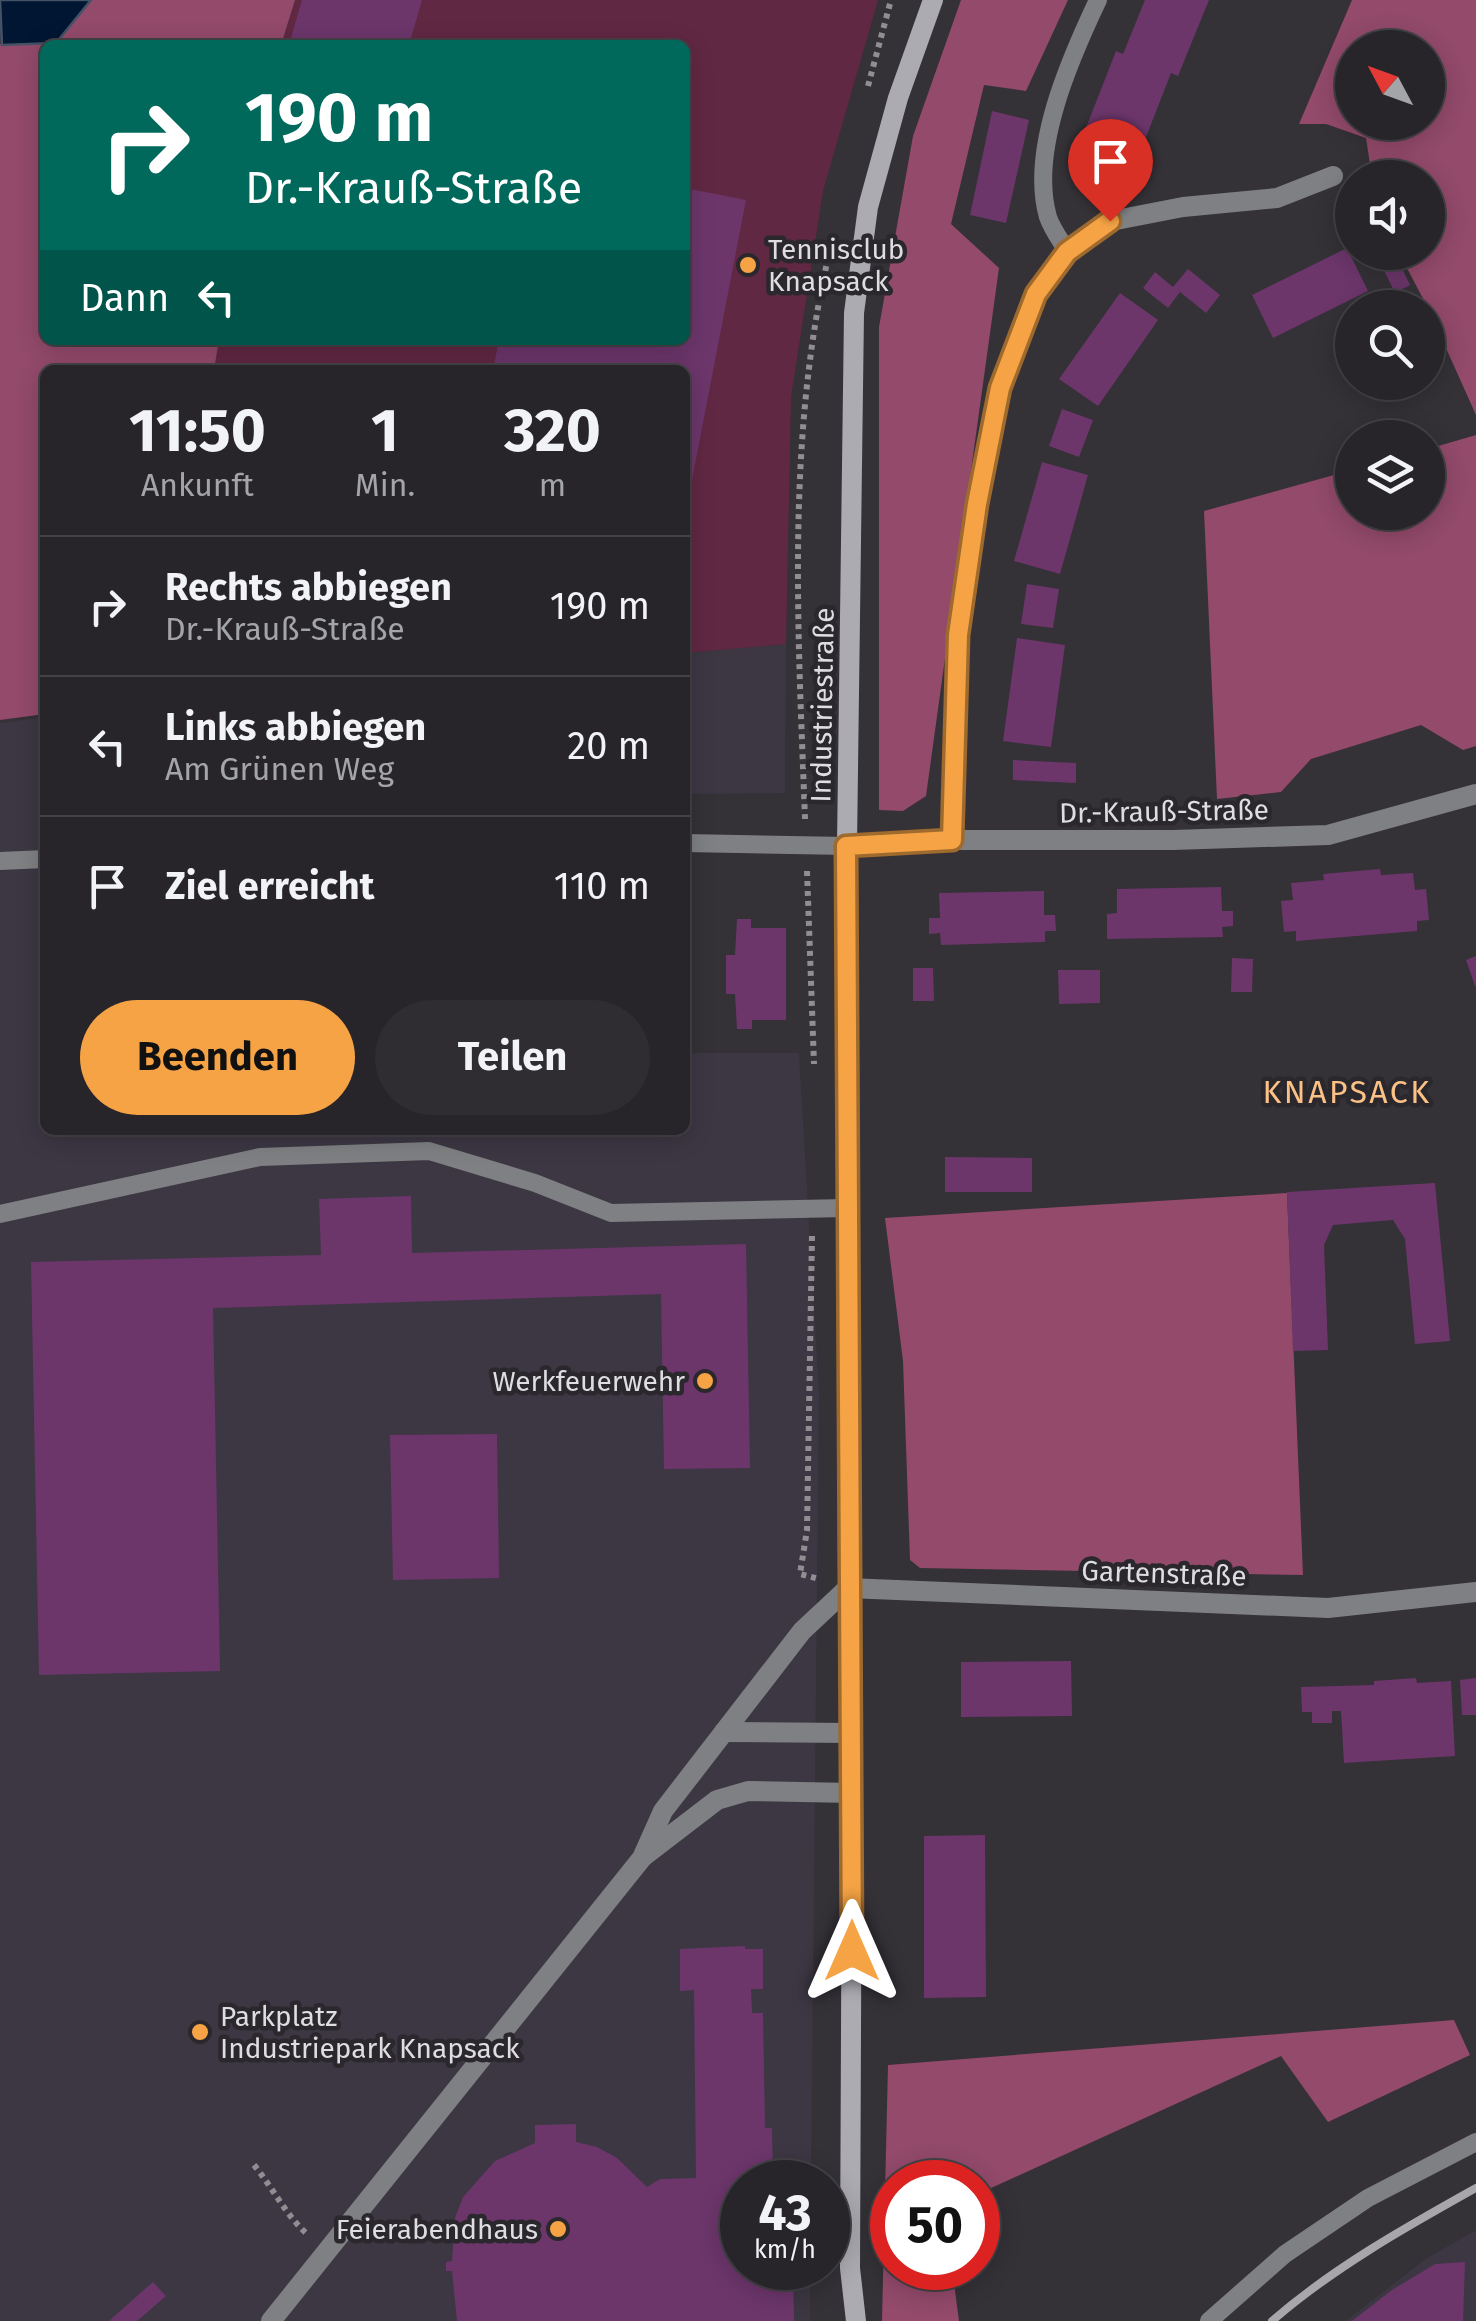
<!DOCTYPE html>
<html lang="de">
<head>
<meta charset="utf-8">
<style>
  :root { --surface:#272529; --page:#2f2d31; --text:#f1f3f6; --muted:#a4a5a8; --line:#434246; --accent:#f5a345 }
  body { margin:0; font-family:"Fira Sans",sans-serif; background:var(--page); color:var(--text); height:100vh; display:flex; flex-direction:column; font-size:38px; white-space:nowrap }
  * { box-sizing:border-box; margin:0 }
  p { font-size:32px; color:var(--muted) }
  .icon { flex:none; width:55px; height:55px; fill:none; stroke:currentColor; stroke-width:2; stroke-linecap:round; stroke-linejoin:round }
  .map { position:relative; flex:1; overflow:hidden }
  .side { position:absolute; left:40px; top:365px; width:650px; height:770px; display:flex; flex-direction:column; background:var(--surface); border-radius:15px; box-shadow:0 5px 25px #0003,0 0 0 2px var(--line) }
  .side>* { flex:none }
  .guide { position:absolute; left:40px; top:40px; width:650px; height:305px; border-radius:15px; box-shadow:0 5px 25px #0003,0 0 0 2px var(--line); background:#00695c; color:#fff; overflow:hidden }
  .needle { width:65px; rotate:311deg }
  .controls { position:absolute; left:1335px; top:30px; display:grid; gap:20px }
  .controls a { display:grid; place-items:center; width:110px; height:110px; border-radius:50%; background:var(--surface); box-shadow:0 5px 25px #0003,0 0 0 2px var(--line); font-size:50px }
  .speed { position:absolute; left:720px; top:2160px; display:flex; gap:20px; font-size:50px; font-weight:700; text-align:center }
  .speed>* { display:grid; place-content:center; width:130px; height:130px; border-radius:50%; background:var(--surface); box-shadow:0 5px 25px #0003,0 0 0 2px var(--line); line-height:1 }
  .speed small { font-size:25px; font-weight:400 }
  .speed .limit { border:15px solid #d22; background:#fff; color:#111 }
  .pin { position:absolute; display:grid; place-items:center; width:85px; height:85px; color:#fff; margin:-102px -42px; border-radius:50% 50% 50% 0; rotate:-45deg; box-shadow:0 0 10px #0007 }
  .pin .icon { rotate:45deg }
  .me { position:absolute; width:110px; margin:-55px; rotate:0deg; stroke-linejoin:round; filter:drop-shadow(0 0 8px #0008) }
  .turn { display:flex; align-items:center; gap:35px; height:210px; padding:0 40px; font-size:45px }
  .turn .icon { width:130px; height:130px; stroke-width:2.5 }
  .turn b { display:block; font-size:70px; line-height:85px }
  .then { display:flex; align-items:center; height:95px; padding:0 40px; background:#0003; gap:20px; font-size:38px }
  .eta { display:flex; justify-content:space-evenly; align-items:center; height:170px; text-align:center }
  .eta b { font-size:60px; font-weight:700; line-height:70px }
  .button { display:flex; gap:20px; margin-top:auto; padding:20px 40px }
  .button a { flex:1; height:115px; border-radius:60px; background:var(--accent); color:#111; font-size:40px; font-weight:700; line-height:115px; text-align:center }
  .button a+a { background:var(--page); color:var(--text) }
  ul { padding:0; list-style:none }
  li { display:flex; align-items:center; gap:30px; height:140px; padding:0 40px; border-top:2px solid var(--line) }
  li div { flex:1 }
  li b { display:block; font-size:38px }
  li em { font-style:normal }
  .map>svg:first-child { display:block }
  .built { fill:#3c3743 }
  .green { fill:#612843 }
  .forest { fill:#934a6b; fill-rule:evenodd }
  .water { fill:#011632; stroke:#445266; stroke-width:2.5 }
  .building { fill:#6c366b }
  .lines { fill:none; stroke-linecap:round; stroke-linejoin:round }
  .path { stroke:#918e93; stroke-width:6; stroke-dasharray:5 5; stroke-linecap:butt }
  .lane { stroke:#7f8083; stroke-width:18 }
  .street { stroke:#7f8083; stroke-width:20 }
  .secondary { stroke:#ababb1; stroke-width:20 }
  .rail { stroke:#a9a6ab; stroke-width:8 }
  .route-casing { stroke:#9f6a2d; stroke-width:25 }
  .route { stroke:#f5a345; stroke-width:18 }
  .poi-dot { fill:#f5a345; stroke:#2a272d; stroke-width:4 }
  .labels { text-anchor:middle; stroke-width:9; stroke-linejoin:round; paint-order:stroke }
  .poi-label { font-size:28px; fill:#dfdde1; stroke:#2a272d; text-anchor:start }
  .street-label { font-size:28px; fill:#dfdde1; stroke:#2a272d }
  .quarter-label { font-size:32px; letter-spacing:2.5px; fill:#fbc186; stroke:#2a272d }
</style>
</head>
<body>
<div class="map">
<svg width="1476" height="2321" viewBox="0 0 1476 2321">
  <rect width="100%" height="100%" fill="#343137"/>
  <g class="built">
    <polygon points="786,644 785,793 685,794 685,653"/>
    <polygon points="45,717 45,1130 685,1130 685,1053 799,1053 819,1392 811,2182 742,2182 742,2268 810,2268 810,2321 0,2321 0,723"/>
    <polygon points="1476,2230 1476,2321 1346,2321 1424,2260"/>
  </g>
  <polygon class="green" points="295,0 878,0 823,191 791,397 786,644 685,653 685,370 214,370 219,340 685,340 685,45 281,45"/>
  <g class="forest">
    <polygon points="91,0 295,0 281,45 45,45 45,340 219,340 214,370 45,370 45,714 0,720 0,44 56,43"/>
    <polygon points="961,0 1068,0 1026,91 984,85 951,224 999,268 926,796 903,811 879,810 879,327 913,136"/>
    <path d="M1352 0H1476V415L1428 308 1399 253 1428 252V178L1372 177 1366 138 1326 124H1299ZM1352 48H1428V122H1352Z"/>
    <polygon points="1476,435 1476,746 1463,750 1421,725 1311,759 1281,792 1217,799 1204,511 1352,470 1352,512 1428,512 1428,449"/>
    <polygon points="1287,1193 1303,1575 920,1568 910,1560 903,1361 885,1218"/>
    <polygon points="1454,2020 1470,2055 1328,2122 1281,2056 978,2194 978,2182 892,2182 892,2268 952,2268 959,2321 882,2321 888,2065"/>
  </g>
  <polygon class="water" points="0,0 91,0 56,43 2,45"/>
  <g class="building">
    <polygon points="302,0 422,0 409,45 289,45"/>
    <polygon points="1145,0 1209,0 1178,76 1171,73 1137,160 1082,138 1116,51 1123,54"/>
    <polygon points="992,111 1029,120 1006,223 970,215"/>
    <polygon points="685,188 746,200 691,485 685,484 685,370 493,370 499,340 685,340"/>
    <polygon points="1347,248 1368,291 1273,338 1252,295"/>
    <polygon points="1375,252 1394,252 1410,285 1395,293"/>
    <polygon points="1188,269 1220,295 1206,313 1180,292 1168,308 1143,288 1155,272 1173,287"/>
    <polygon points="1120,293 1158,320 1098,406 1059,379"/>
    <polygon points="1062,409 1093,420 1079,457 1049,446"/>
    <polygon points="1042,462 1088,475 1060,574 1014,561"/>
    <polygon points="1027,584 1059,589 1053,628 1021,624"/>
    <polygon points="1017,638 1065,645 1051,747 1003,741"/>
    <polygon points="1013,760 1076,763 1076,783 1013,780"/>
    <polygon points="1380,869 1381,875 1413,873 1415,890 1426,889 1429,920 1417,921 1417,931 1296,941 1296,931 1284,932 1281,901 1293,900 1291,883 1324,880 1323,874"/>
    <polygon points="1221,887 1222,911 1233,911 1233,926 1222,927 1223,937 1107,939 1107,914 1117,913 1117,889"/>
    <polygon points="1044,891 1044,915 1055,915 1056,931 1045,931 1045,942 941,945 940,933 929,934 929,918 940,918 939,893"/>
    <polygon points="737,919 751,919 751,928 786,928 786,1020 752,1020 752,1029 737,1029 735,994 726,994 726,955 735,955"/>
    <polygon points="1476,956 1476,986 1475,986 1466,960"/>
    <polygon points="1232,958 1253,959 1252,992 1231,992"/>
    <polygon points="913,968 933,968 934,1001 913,1001"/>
    <polygon points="1058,970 1100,970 1100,1003 1059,1004"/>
    <polygon points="945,1157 1032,1158 1032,1192 945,1192"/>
    <polygon points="1435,1183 1450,1341 1415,1344 1405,1239 1393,1220 1333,1225 1324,1245 1328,1350 1293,1351 1287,1192"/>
    <polygon points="411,1196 412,1253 746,1244 750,1468 664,1469 661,1294 213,1308 220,1671 39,1675 31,1262 321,1255 319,1199"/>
    <polygon points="497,1434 499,1578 393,1580 390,1435"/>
    <polygon points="1071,1661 1072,1716 961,1717 961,1662"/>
    <polygon points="1416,1678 1417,1683 1451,1681 1455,1756 1344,1763 1341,1711 1332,1711 1332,1723 1312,1723 1312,1712 1302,1712 1301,1687 1374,1685 1374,1681"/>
    <polygon points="1476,1678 1476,1715 1462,1715 1460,1680"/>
    <polygon points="985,1835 986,1997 924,1998 924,1836"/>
    <polygon points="745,1946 745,1949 763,1949 763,1989 751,1989 752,2013 763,2013 765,2128 772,2128 773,2182 742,2182 742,2268 793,2268 794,2321 457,2321 452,2271 446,2271 446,2262 452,2261 455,2218 463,2197 495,2161 535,2143 535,2125 576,2124 576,2142 597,2147 617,2158 647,2187 660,2179 696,2178 694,1990 680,1991 680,1949"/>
    <polygon points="1465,2262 1463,2321 1352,2321 1392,2290 1435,2264"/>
    <polygon points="153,2282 166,2296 137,2321 109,2321"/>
  </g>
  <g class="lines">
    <g class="path">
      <polyline points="868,86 891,0"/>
      <path d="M805 819C798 631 786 438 829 254"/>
      <polyline points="807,871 814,1064"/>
      <polyline points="812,1236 807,1530 800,1574 819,1579"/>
      <path d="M254 2165C273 2188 285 2214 307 2234"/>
    </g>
    <g class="lane">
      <path d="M1067 251C1061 241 1052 229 1048 217 1029 151 1070 59 1098 0"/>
      <polyline points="685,843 847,846"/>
      <polyline points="0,861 45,859"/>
      <polyline points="0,1214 260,1157 429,1151 535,1183 611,1213 846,1208"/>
      <polyline points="1209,2321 1285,2254 1368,2198 1476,2142"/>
    </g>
    <g class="street">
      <polyline points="952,840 958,635 977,504 1000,388 1036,294 1067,251 1111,221 1183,207 1277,198 1333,176"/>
      <polyline points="847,846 952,840 1173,840 1328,835 1476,794"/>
      <polyline points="724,1732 851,1733"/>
      <polyline points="644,1856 717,1800 748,1791 852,1793"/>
      <polyline points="271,2321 642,1858 663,1811 802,1631 848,1588 1328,1608 1476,1592"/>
    </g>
    <polyline class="secondary" points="856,2321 850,2268 852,1793 848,1588 847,846 854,313 868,207 898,98 933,0"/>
    <path class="rail" d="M1272 2321C1333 2268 1406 2227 1476 2188"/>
  </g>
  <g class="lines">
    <defs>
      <polyline id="route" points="852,1951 846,846 952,840 958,635 977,504 1000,388 1036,294 1067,252 1110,221"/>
    </defs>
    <use href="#route" class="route-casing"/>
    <use href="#route" class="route"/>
  </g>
  <g class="poi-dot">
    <circle cx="748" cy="265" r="10"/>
    <circle cx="705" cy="1381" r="10"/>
    <circle cx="200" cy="2032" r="10"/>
    <circle cx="558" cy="2229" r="10"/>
  </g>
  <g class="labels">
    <g class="poi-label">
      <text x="768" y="259">Tennisclub<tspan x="768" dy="32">Knapsack</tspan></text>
      <text x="685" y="1391" text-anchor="end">Werkfeuerwehr</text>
      <text x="220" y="2026">Parkplatz<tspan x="220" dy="32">Industriepark Knapsack</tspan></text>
      <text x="538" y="2239" text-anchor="end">Feierabendhaus</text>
    </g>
    <g class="street-label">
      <text transform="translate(822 705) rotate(-89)" y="10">Industriestraße</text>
      <text transform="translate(1164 811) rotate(-1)" y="10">Dr.-Krauß-Straße</text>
      <text transform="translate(1164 1573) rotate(2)" y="10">Gartenstraße</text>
    </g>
    <g class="quarter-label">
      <text x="1347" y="1103">KNAPSACK</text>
    </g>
  </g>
</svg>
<div class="controls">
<a><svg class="needle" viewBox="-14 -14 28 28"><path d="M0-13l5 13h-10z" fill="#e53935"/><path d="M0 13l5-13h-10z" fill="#a4a5a8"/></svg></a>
<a><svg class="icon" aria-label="sound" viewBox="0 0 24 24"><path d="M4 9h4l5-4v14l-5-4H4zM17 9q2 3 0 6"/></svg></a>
<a><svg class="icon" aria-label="search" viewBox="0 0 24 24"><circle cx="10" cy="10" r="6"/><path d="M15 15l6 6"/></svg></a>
<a><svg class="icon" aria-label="layers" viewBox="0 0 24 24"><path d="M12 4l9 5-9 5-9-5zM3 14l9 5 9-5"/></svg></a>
</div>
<div class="speed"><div>43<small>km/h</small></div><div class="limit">50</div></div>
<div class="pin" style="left:1110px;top:221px;background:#d93025"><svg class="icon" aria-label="arrive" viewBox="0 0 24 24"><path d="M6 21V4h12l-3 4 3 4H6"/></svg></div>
<svg class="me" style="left:852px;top:1951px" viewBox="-20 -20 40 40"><path d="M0-17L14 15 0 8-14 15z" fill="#f5a345" stroke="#fff" stroke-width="4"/></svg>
<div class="guide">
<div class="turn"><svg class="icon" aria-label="right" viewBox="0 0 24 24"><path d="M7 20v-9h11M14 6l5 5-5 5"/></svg><div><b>190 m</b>Dr.-Krauß-Straße</div></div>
<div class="then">Dann<svg class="icon" aria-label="left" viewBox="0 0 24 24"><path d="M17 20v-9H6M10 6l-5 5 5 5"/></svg></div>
</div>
<section class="side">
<div class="eta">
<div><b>11:50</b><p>Ankunft</p></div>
<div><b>1</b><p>Min.</p></div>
<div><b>320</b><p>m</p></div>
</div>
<ul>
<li><svg class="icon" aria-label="right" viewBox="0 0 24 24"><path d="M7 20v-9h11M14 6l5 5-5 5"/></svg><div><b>Rechts abbiegen</b><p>Dr.-Krauß-Straße</p></div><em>190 m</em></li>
<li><svg class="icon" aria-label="left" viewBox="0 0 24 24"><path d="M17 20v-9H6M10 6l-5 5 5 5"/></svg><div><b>Links abbiegen</b><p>Am Grünen Weg</p></div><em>20 m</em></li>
<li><svg class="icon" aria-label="arrive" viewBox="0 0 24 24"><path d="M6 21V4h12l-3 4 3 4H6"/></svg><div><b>Ziel erreicht</b></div><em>110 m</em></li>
</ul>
<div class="button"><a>Beenden</a><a>Teilen</a></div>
</section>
</div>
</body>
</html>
